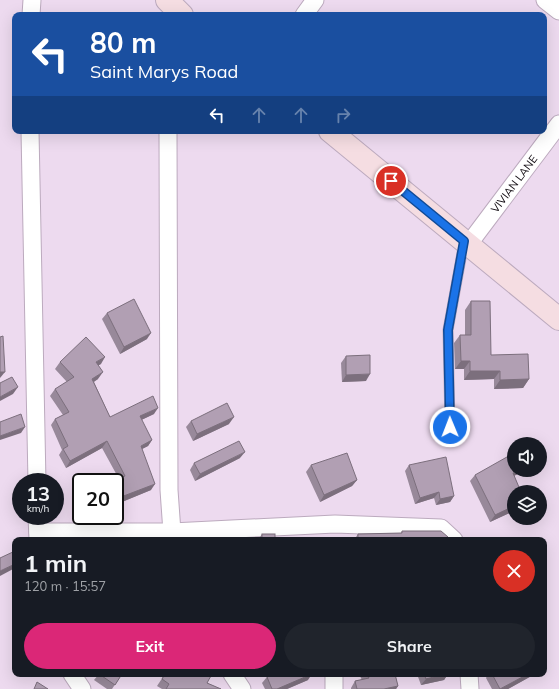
<!DOCTYPE html>
<html lang="en">
<head>
<meta charset="utf-8">
<style>
  :root { --surface:#171b24; --page:#20242c; --text:#f1f3f6; --muted:#9ea1a6; --accent:#db2777 }
  body { margin:0; font-family:Mulish,sans-serif; background:var(--page); color:var(--text); height:100vh; display:flex; flex-direction:column; font-size:15px; white-space:nowrap }
  * { box-sizing:border-box; margin:0 }
  p { font-size:13px; color:var(--muted) }
  .icon { flex:none; width:22px; height:22px; fill:none; stroke:currentColor; stroke-width:2; stroke-linecap:round; stroke-linejoin:round }
  .map { position:relative; flex:1; overflow:hidden }
  .details { position:absolute; left:12px; top:537px; width:535px; height:140px; display:flex; flex-direction:column; background:var(--surface); border-radius:8px; box-shadow:0 4px 16px #0002 }
  .details>* { flex:none }
  .guide { position:absolute; left:12px; top:12px; width:535px; height:122px; border-radius:8px; box-shadow:0 4px 16px #0002; background:#1a4fa0; color:#fff; overflow:hidden }
  .controls { position:absolute; left:507px; top:437px; display:grid; gap:8px }
  .controls a { display:grid; place-items:center; width:40px; height:40px; border-radius:50%; background:var(--surface); box-shadow:0 4px 16px #0002; font-size:20px }
  .speed { position:absolute; left:12px; top:473px; display:flex; gap:8px; font-size:20px; font-weight:700; text-align:center }
  .speed>* { display:grid; place-content:center; width:52px; height:52px; border-radius:50%; background:var(--surface); box-shadow:0 4px 16px #0002; line-height:1 }
  .speed small { font-size:10px; font-weight:400 }
  .speed .limit { border:2px solid #111; border-radius:6px; background:#fff; color:#111 }
  .pin { position:absolute; display:grid; place-items:center; width:34px; height:34px; color:#fff; margin:-17px; border:2px solid #fff; border-radius:50%; box-shadow:0 1px 4px #0007 }
  .me { position:absolute; width:44px; margin:-22px; rotate:359deg; stroke-linejoin:round; filter:drop-shadow(0 0 3px #0008) }
  .turn { display:flex; align-items:center; gap:14px; height:84px; padding:0 12px; font-size:18px }
  .turn .icon { width:52px; height:52px; stroke-width:2.5 }
  .turn b { display:block; font-size:28px; line-height:34px }
  .lanes { display:flex; align-items:center; height:38px; padding:0 12px; background:#0003; justify-content:center; gap:20px; direction:ltr }
  .lanes .off { opacity:.35 }
  .round { display:grid; place-items:center; flex:none; width:42px; height:42px; border-radius:21px; background:var(--page) }
  .overview { display:flex; align-items:center; justify-content:space-between; height:68px; padding:0 12px }
  h1 { font-size:24px; font-weight:700; line-height:30px }
  .action { display:flex; gap:8px; margin-top:auto; padding:8px 12px }
  .action a { flex:1; height:46px; border-radius:24px; background:var(--accent); color:#fff; font-size:16px; font-weight:700; line-height:46px; text-align:center }
  .action a+a { background:var(--page); color:var(--text) }
  .map>svg:first-child { display:block }
  .lines { fill:none; stroke-linecap:round; stroke-linejoin:round }
  .service-casing { stroke:#bcaabe; stroke-width:11 }
  .minor-casing { stroke:#bcaabe; stroke-width:19 }
  .secondary-casing { stroke:#bcaabe; stroke-width:24 }
  .service { stroke:#fff; stroke-width:9 }
  .minor { stroke:#fff; stroke-width:17 }
  .secondary { stroke:#f5dde2; stroke-width:22 }
  .wall { fill:#98899a }
  .shaded-wall { fill:#7c6f7d }
  .building { fill:#b19fb3; stroke:#7c6f7d }
  .route-casing { stroke:#114b97; stroke-width:10 }
  .route { stroke:#1a73e8; stroke-width:7 }
  .labels { text-anchor:middle; stroke-width:4; stroke-linejoin:round; paint-order:stroke }
  .street-label { font-size:11px; fill:#100a10; stroke:#fff }
</style>
</head>
<body>
<div class="map">
<svg width="559" height="689" viewBox="0 0 559 689">
  <rect width="100%" height="100%" fill="#eddaef"/>
  <g class="lines">
    <defs>
      <polyline id="service" points="450,427 448,330 464,242"/>
      <g id="minor">
        <polyline points="545,0 559,11"/>
        <polyline points="31,15 32,0"/>
        <polyline points="304,15 315,0"/>
        <polyline points="30,131 37,482"/>
        <polyline points="168,131 169,490 172,532 174,540"/>
        <polyline points="468,245 559,124"/>
        <polyline points="37,516 38,540"/>
        <polyline points="38,532 172,532 335,524 441,528 454,540"/>
        <polyline points="72,674 82,689"/>
        <polyline points="232,674 242,689"/>
        <polyline points="469,674 470,689"/>
        <polyline points="334,689 334,674"/>
      </g>
      <g id="secondary">
        <polyline points="167,0 182,15"/>
        <polyline points="330,131 559,319"/>
      </g>
    </defs>
    <use href="#service" class="service-casing"/>
    <use href="#minor" class="minor-casing"/>
    <use href="#secondary" class="secondary-casing"/>
    <use href="#service" class="service"/>
    <use href="#minor" class="minor"/>
    <use href="#secondary" class="secondary"/>
  </g>
  <g class="wall">
    <polygon points="471,301 491,355 529,379 523,388 494,389 494,379 464,380 464,369 455,369 454,343 460,335 465,335 465,310"/>
    <polygon points="107,313 147,339 120,354 102,319"/>
    <polygon points="346,356 366,381 342,382 341,363"/>
    <polygon points="60,362 101,364 98,365 98,379 94,382 110,417 154,414 141,420 152,440 148,446 142,449 151,490 117,504 115,500 115,482 113,482 114,480 119,479 102,448 66,468 59,455 62,450 51,425 55,419 63,415 50,396 55,389 67,382 55,369"/>
    <polygon points="191,421 229,424 193,441 186,427"/>
    <polygon points="240,458 195,481 190,470 194,463"/>
    <polygon points="311,465 357,480 352,486 320,502 306,472"/>
    <polygon points="409,465 454,496 450,502 436,505 434,498 415,504 405,471"/>
    <polygon points="514,470 525,470 514,476 514,511 490,522 470,481 475,475"/>
    <polygon points="402,531 448,540 354,540 358,534 401,533"/>
    <polygon points="262,534 275,540 258,540"/>
    <polygon points="99,674 122,674 112,689 107,689 94,680"/>
    <polygon points="165,674 207,683 221,689 162,689 157,686"/>
    <polygon points="359,674 395,674 398,686 396,689 351,689 351,688 355,681 362,680"/>
    <polygon points="417,674 448,674 444,680 421,685"/>
    <polygon points="488,674 535,674 508,689 492,689 486,678"/>
    <polygon points="267,677 308,680 287,689 265,689 262,683"/>
  </g>
  <g class="shaded-wall">
    <polygon points="151,333 147,339 120,354 124,347"/>
    <polygon points="105,357 101,364 92,369 96,362"/>
    <polygon points="461,361 470,361 464,369 455,369"/>
    <polygon points="470,371 500,371 494,379 464,380"/>
    <polygon points="0,372 5,372 0,378"/>
    <polygon points="103,372 98,379 88,385 92,379"/>
    <polygon points="370,374 366,381 342,382 346,375"/>
    <polygon points="529,379 523,388 494,389 500,380"/>
    <polygon points="18,387 13,394 0,401 0,397"/>
    <polygon points="158,408 154,414 135,423 140,416"/>
    <polygon points="234,417 229,424 193,441 197,434"/>
    <polygon points="25,427 21,433 0,440 0,436"/>
    <polygon points="152,440 148,446 136,452 141,446"/>
    <polygon points="107,441 102,448 66,468 70,461"/>
    <polygon points="245,452 240,458 195,481 200,474"/>
    <polygon points="518,470 525,470 508,479 513,473"/>
    <polygon points="357,480 352,486 320,502 324,495"/>
    <polygon points="155,484 151,490 117,504 121,497"/>
    <polygon points="439,492 434,498 415,504 420,498"/>
    <polygon points="454,496 450,502 436,505 440,499"/>
    <polygon points="514,506 514,511 490,522 495,515"/>
    <polygon points="15,564 15,568 0,576 0,571"/>
    <polygon points="312,674 308,680 287,689 277,689"/>
    <polygon points="445,674 448,674 444,680 421,685 426,679"/>
    <polygon points="528,674 535,674 508,689 500,689"/>
    <polygon points="398,686 396,689 384,689"/>
  </g>
  <g class="building">
    <polygon points="134,299 151,333 124,347 107,313"/>
    <polygon points="471,301 490,301 491,355 528,354 529,379 500,380 500,371 470,371 470,361 461,361 460,335 471,335"/>
    <polygon points="3,336 5,372 0,372 0,337"/>
    <polygon points="86,337 105,357 96,362 103,372 92,379 110,417 153,396 158,408 140,416 152,440 141,446 155,484 121,497 114,480 125,476 107,441 70,461 63,449 68,446 55,419 69,412 55,389 74,377 60,362"/>
    <polygon points="370,355 370,374 346,375 346,356"/>
    <polygon points="12,377 18,387 0,397 0,383"/>
    <polygon points="227,403 234,417 197,434 191,421"/>
    <polygon points="21,414 25,427 0,436 0,422"/>
    <polygon points="239,441 245,452 200,474 194,463"/>
    <polygon points="347,453 357,480 324,495 311,465"/>
    <polygon points="514,453 514,470 518,470 513,473 521,492 514,492 514,506 495,515 475,475"/>
    <polygon points="446,457 454,496 440,499 439,492 420,498 409,465"/>
    <polygon points="402,531 441,531 448,537 448,540 358,540 358,534 402,533"/>
    <rect x="262" y="534" width="13" height="6"/>
    <polygon points="15,551 15,564 0,571 0,558"/>
    <polygon points="99,674 122,674 115,685"/>
    <polygon points="165,674 212,674 207,683 221,689 166,689 169,684 162,679"/>
    <polygon points="273,674 312,674 277,689 272,689 267,677"/>
    <polygon points="367,674 395,674 398,686 384,689 357,689 355,681 369,678"/>
    <polygon points="424,674 445,674 426,679"/>
    <polygon points="492,674 528,674 500,689"/>
    <polygon points="37,682 48,689 34,689"/>
  </g>
  <g class="lines">
    <defs>
      <polyline id="route" points="391,181 464,241 448,330 450,427"/>
    </defs>
    <use href="#route" class="route-casing"/>
    <use href="#route" class="route"/>
  </g>
  <g class="labels">
    <g class="street-label">
      <text transform="translate(514 184) rotate(-53)" y="4">VIVIAN LANE</text>
    </g>
  </g>
</svg>
<div class="controls">
<a><svg class="icon" aria-label="sound" viewBox="0 0 24 24"><path d="M4 9h4l5-4v14l-5-4H4zM17 9q2 3 0 6"/></svg></a>
<a><svg class="icon" aria-label="layers" viewBox="0 0 24 24"><path d="M12 4l9 5-9 5-9-5zM3 14l9 5 9-5"/></svg></a>
</div>
<div class="speed"><div>13<small>km/h</small></div><div class="limit">20</div></div>
<div class="pin" style="left:391px;top:181px;background:#d93025"><svg class="icon" aria-label="arrive" viewBox="0 0 24 24"><path d="M6 21V4h12l-3 4 3 4H6"/></svg></div>
<svg class="me" style="left:450px;top:427px" viewBox="-20 -20 40 40"><circle r="17" fill="#1a73e8" stroke="#fff" stroke-width="3"/><path d="M0-11L8 9 0 5-8 9z" fill="#fff"/></svg>
<div class="guide">
<div class="turn"><svg class="icon" aria-label="left" viewBox="0 0 24 24"><path d="M17 20v-9H6M10 6l-5 5 5 5"/></svg><div><b>80 m</b>Saint Marys Road</div></div>
<div class="lanes"><svg class="icon" aria-label="left" viewBox="0 0 24 24"><path d="M17 20v-9H6M10 6l-5 5 5 5"/></svg><svg class="icon off" aria-label="ahead" viewBox="0 0 24 24"><path d="M12 20V5M6 11l6-6 6 6"/></svg><svg class="icon off" aria-label="ahead" viewBox="0 0 24 24"><path d="M12 20V5M6 11l6-6 6 6"/></svg><svg class="icon off" aria-label="right" viewBox="0 0 24 24"><path d="M7 20v-9h11M14 6l5 5-5 5"/></svg></div>
</div>
<section class="details">
<div class="overview"><div><h1>1 min</h1><p>120 m · 15:57</p></div><a class="round" style="background:#d93025;color:#fff"><svg class="icon" aria-label="close" viewBox="0 0 24 24"><path d="M6 6l12 12M18 6L6 18"/></svg></a></div>
<div class="action"><a>Exit</a><a>Share</a></div>
</section>
</div>
</body>
</html>
